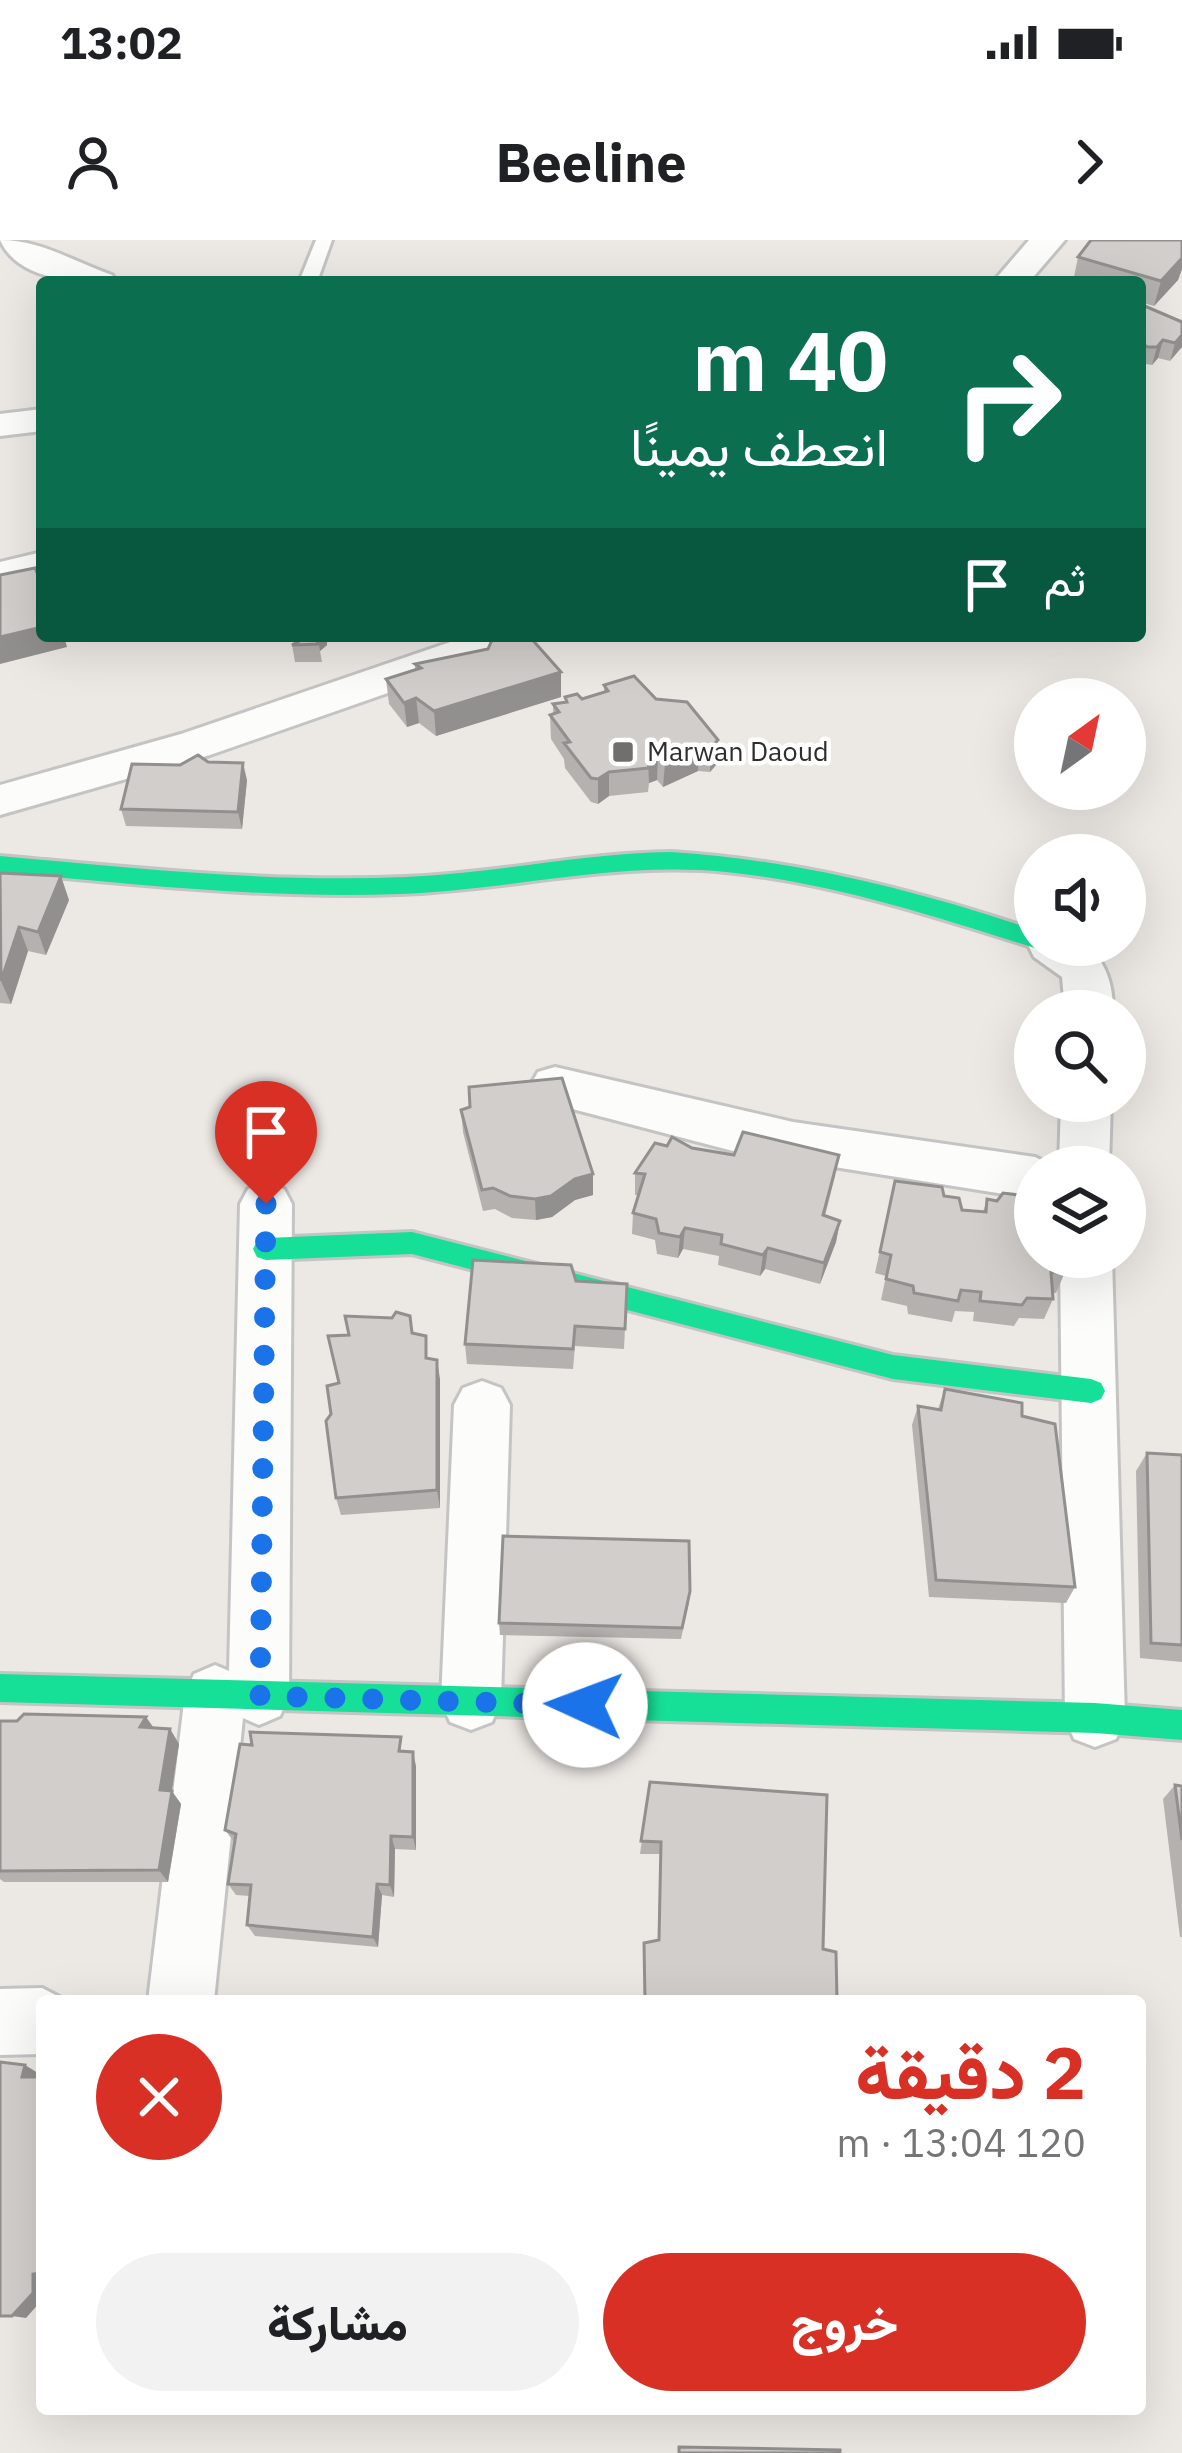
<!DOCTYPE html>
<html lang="ar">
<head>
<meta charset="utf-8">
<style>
  :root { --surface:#fff; --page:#f2f2f2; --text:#202124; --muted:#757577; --accent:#d93025 }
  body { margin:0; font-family:"IBM Plex Sans",Vazirmatn,sans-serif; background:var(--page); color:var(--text); direction:rtl; height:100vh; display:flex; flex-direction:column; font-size:45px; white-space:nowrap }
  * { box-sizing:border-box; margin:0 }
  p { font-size:39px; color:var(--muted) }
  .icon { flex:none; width:66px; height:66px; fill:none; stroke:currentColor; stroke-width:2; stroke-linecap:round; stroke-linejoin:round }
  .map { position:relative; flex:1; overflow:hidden; direction:ltr }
  .details { position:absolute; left:36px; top:1755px; width:1110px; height:420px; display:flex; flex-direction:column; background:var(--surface); border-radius:12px; box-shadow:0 12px 48px #0002; direction:rtl }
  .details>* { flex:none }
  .hud { position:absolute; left:36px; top:36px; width:1110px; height:366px; border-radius:12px; box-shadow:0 12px 48px #0002; direction:rtl; background:#0b6e4f; color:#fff; overflow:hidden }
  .needle { width:78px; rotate:33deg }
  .buttons { position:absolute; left:1014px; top:438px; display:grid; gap:24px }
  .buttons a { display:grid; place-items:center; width:132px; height:132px; border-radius:50%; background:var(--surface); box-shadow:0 12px 48px #0002; font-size:60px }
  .pin { position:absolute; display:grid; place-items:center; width:102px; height:102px; color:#fff; margin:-123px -51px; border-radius:50% 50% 50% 0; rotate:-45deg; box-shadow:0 0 12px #0007 }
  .pin .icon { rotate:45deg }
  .me { position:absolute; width:132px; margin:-66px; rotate:272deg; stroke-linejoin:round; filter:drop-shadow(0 0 9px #0008) }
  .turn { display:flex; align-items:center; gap:42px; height:252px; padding:0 60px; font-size:54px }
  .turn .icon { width:156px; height:156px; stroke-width:2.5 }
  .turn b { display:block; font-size:84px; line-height:102px }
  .then { display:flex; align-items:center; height:114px; padding:0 60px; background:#0003; gap:24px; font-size:45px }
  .round { display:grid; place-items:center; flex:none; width:126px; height:126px; border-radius:63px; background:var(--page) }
  .overview { display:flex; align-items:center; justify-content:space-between; height:204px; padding:0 60px }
  h1 { font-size:72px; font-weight:800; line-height:90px; color:var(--accent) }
  .action { display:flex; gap:24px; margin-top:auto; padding:24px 60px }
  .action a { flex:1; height:138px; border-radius:72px; background:var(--accent); color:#fff; font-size:48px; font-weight:800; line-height:138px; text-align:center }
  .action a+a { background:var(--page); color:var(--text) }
  .status { display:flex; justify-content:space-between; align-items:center; height:84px; padding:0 60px; background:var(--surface); direction:ltr }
  .status svg { height:33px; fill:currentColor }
  header { display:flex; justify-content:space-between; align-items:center; height:156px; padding:0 60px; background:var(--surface); font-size:54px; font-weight:800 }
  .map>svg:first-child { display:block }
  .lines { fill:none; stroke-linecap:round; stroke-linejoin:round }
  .lane-casing { stroke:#c5c4c5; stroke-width:6 }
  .street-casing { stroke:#c5c4c5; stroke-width:6 }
  .fast-casing { stroke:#c5c4c5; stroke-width:6 }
  .lane { fill:#fcfcfb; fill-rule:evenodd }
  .street { fill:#fcfcfb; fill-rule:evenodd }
  .fast { fill:#16e098; fill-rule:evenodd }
  .wall { fill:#b4b1af }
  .shaded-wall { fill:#92908e }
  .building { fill:#d1cecb; stroke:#92908e; stroke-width:3 }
  .route { stroke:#1a73e8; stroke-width:21; stroke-dasharray:0 37.8 }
  .poi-dot { fill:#706f6e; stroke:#fff; stroke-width:4.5 }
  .labels { text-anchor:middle; stroke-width:9; stroke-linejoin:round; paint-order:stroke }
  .far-poi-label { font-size:27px; fill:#2e2e2e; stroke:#fff; text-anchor:start }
</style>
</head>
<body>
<div class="status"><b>13:02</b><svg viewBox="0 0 49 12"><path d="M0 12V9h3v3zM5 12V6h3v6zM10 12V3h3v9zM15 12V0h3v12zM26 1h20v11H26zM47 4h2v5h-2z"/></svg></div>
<header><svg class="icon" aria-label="forward" viewBox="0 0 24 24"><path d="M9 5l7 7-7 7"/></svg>Beeline<svg class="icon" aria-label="person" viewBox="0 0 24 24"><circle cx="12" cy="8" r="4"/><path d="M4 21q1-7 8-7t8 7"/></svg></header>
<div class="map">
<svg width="1182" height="2213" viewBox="0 0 1182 2213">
  <rect width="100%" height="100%" fill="#ece8e4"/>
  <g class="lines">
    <defs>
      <polygon id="lane" points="316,0 332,0 317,42 299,42"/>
      <g id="street">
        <path d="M0 0C41 0 72 21 112 35L117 42C78 42 19 42 0 0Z"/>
        <polygon points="1029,0 1065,0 1029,42 993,42"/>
        <polygon points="42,169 42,191 0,196 0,174"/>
        <polygon points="42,312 42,338 0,348 0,322"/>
        <polygon points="468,396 531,396 525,405 210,515 0,575 0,545 181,494"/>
        <path d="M1034 693 1035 705H1087C1107 724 1113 745 1113 771H1065L1062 737 1034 717 1028 705Z"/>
        <polygon points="555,827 793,882 1035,917 1055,927 1035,927 1035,959 733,911 538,860 530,846 538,832"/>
        <polygon points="1061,861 1111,861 1109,927 1059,927"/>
        <polygon points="266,943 284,949 292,964 289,1456 280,1476 259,1485 243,1478 214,1761 148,1761 185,1454 194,1434 215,1425 229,1431 240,964 248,949"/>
        <polygon points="1060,1017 1112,1017 1125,1478 1116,1499 1095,1507 1074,1499 1065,1478"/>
        <polygon points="482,1141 501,1148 510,1165 501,1461 492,1482 471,1490 450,1482 441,1461 454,1165 463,1148"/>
        <polygon points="42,1748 67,1761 42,1761 42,1814 0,1815 0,1749"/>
      </g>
      <g id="fast">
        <path d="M671 612C797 620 915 650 1035 690V705H1043L1035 708C933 676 833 643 726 632 615 621 510 650 400 654 266 659 133 644 0 632V616C134 628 270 643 405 637 494 634 581 613 671 612Z"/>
        <polygon points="412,992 893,1115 1091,1139 1101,1143 1105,1151 1101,1159 1091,1163 893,1139 412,1014 266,1020 257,1017 253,1009 257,1001 266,998"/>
        <polygon points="0,1434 1095,1463 1182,1470 1182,1500 1095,1493 0,1462"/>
      </g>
    </defs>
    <use href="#lane" class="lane-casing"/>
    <use href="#street" class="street-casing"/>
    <use href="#fast" class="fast-casing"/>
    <use href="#lane" class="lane"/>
    <use href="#street" class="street"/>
    <use href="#fast" class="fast"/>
  </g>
  <g class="wall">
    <polygon points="1078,17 1182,29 1178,40 1154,66 1140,62 1140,42 1073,42"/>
    <polygon points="1140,64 1182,82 1170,121 1158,118 1152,125 1140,123"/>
    <polygon points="302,396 327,396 327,405 320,411 322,422 295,422 292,405 302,400"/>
    <polygon points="415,424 561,457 436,496 419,483 407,487 389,464 386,439 415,430"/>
    <polygon points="604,445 656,459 718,500 716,525 710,532 698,531 663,547 657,540 649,543 648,552 609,556 598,564 591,562 565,528 564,519 551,499 550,475 553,474 553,464 565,462 565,457 582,459 604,452"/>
    <polygon points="208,522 247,540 242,589 126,586 121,569 180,525"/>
    <polygon points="0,633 69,660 46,715 28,711 11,764 0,763"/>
    <polygon points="461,870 593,955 575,960 552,977 536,980 512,978 495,969 483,971 463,892"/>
    <polygon points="667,906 692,908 835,936 825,976 840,981 836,1002 820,1044 765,1029 760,1036 718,1025 719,1016 683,1009 678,1018 657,1014 655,1000 632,994 633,973 639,955 635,955 635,933"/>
    <polygon points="895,941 944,956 962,970 983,972 987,959 1065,1032 1056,1053 1052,1053 1053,1059 1044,1079 1019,1078 1014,1086 973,1081 974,1072 955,1071 952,1082 908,1074 907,1066 881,1060 886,1036 875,1033"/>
    <polygon points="576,1041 627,1044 624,1109 575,1106 573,1129 467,1124 465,1104"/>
    <polygon points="413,1093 440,1139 440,1268 341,1275 336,1258 331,1174 339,1143"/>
    <polygon points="945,1149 1022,1176 1075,1347 1066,1363 929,1357 912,1185 918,1166 938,1169"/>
    <polygon points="1147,1213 1182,1215 1182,1422 1140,1418 1136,1231"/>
    <polygon points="689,1363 681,1399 500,1395 499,1383"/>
    <polygon points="0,1481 170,1489 179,1504 171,1551 181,1564 168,1642 4,1642 0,1639"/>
    <polygon points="405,1511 416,1526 416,1610 395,1609 394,1657 382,1655 378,1707 255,1696 247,1685 250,1656 236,1655 228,1644 235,1603 225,1590"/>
    <polygon points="650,1542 823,1709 837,1761 644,1761 644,1703 658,1700 660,1614 640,1614"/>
    <polygon points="1175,1545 1182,1546 1182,1697 1180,1697 1163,1559"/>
  </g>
  <g class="shaded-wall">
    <polygon points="1182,15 1182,29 1178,40 1154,66 1161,41"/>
    <polygon points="1182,95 1182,107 1170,121 1175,103"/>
    <polygon points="1163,100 1158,118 1152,125 1157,107"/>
    <polygon points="42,387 42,396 64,396 67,407 0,424 0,397"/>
    <polygon points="315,396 327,396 327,405 320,411 319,404 313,397"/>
    <polygon points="561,432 561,457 436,496 434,471"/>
    <polygon points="416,458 419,483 407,487 404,463"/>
    <polygon points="718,500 716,525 710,532 711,507"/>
    <polygon points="699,507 698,531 663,547 665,523"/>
    <polygon points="658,516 657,540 649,543 648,519"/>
    <polygon points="243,523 247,540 242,589 238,572"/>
    <polygon points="609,532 609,556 598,564 598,539"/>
    <polygon points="61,636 69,660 46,715 38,692"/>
    <polygon points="19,687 28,711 11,764 1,741"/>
    <polygon points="593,934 593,955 575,960 552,977 536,980 535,959 575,939"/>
    <polygon points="840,981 836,1002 820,1044 824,1023"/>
    <polygon points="685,988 683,1009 678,1018 680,997"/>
    <polygon points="768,1008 765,1029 760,1036 763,1015"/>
    <polygon points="437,1120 440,1139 440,1268 437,1250"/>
    <polygon points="146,1477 156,1491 140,1487"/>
    <polygon points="170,1489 179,1504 170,1563 160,1550"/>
    <polygon points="413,1512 416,1526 416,1610 413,1597"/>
    <polygon points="172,1551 181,1564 168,1642 159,1630"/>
    <polygon points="391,1596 395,1609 394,1657 390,1645"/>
    <polygon points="377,1644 382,1655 378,1707 373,1697"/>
    <polygon points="25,1825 38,1833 35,1845 22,1837"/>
    <polygon points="33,2034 42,2036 42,2060 26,2078 12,2076"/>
  </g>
  <g class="building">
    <polygon points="1091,0 1182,0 1182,18 1161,41 1078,17"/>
    <polygon points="1140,64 1182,82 1182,95 1175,103 1163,100 1157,107 1148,107 1140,103"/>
    <polygon points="35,328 42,344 42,387 0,397 0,335"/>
    <polygon points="309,396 315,396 313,397 319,404 292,405"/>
    <polygon points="507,396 529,396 561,432 434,471 416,458 404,463 386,439 421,428 415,424 488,409 492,400"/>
    <polygon points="634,436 656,459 687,462 718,500 711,507 699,507 665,523 658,516 648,519 649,528 609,532 598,539 591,538 564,503 570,502 550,475 559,472 553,464 567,462 565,457 577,454 582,459 608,451 604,445"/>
    <polygon points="198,515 208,522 243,523 238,572 121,569 132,524 180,525"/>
    <polygon points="0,633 61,636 38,692 19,687 1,741"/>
    <polygon points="562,838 593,934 575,939 551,956 535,959 510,956 493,948 482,950 461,870 470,867 469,847"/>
    <polygon points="743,892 839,915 823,975 840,981 824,1023 768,1008 763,1015 721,1004 722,995 685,988 680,997 659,993 656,979 633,973 645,934 635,933 655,903 667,906 672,897 692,908 734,915"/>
    <polygon points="895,941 942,947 944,956 959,958 962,970 986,972 987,959 997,961 1003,953 1035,957 1035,1017 1063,1017 1065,1032 1051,1032 1053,1059 1027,1058 1022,1065 980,1061 981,1052 961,1050 958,1061 914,1053 913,1046 886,1039 891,1015 880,1012"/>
    <polygon points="473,1020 571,1025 576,1041 627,1044 625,1089 575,1086 573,1109 465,1104"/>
    <polygon points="396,1072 410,1076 412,1093 426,1096 426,1118 437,1120 437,1250 336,1258 326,1181 331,1174 327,1146 339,1143 328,1096 349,1095 345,1076 392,1078"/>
    <polygon points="945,1149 1022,1163 1022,1176 1055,1184 1075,1347 936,1340 918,1166 941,1170"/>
    <polygon points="1147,1213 1182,1215 1182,1405 1151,1403"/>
    <polygon points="503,1296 689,1301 690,1351 682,1388 499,1383"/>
    <polygon points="24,1474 146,1477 140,1487 170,1489 160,1550 172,1551 159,1630 0,1631 0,1481 17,1481"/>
    <polygon points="250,1492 401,1497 399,1511 413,1512 413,1597 391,1596 390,1645 377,1644 373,1697 247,1685 251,1645 228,1644 236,1594 225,1590 240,1504 252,1505"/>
    <polygon points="650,1542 827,1555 823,1709 836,1712 837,1761 645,1761 644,1703 659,1700 661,1602 641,1601"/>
    <polygon points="1175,1545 1182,1546 1182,1600"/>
    <polygon points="0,1822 25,1825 22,1837 42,1837 42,2033 33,2034 33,2053 12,2076 0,2076"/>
    <polygon points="679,2207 840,2210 840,2213 679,2213"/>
  </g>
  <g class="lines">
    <polyline class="route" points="266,964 260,1456 585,1465"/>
  </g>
  <rect class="poi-dot" x="611" y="500" width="24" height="24" rx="6"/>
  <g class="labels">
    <g class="far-poi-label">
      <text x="647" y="521">Marwan Daoud</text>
    </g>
  </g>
</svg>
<div class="buttons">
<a><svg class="needle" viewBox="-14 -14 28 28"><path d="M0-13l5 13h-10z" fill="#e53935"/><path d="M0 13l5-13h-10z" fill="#757577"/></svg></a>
<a><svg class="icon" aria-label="sound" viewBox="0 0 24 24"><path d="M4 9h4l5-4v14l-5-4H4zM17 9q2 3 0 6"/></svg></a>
<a><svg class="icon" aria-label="search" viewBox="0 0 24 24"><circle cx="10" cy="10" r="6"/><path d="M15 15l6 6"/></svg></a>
<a><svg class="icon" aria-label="layers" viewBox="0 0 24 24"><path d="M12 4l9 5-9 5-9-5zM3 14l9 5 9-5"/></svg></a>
</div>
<div class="pin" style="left:266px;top:964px;background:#d93025"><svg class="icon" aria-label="arrive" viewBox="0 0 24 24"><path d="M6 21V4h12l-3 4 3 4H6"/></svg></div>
<svg class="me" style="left:585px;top:1465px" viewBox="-20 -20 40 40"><circle r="19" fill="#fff"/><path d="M0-13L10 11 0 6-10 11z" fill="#1a73e8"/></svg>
<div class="hud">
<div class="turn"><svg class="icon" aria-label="right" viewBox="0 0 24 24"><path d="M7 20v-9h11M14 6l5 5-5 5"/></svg><div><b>40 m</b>انعطف يمينًا</div></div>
<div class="then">ثم<svg class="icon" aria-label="arrive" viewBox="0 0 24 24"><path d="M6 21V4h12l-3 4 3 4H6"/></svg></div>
</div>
<section class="details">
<div class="overview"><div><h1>2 دقيقة</h1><p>120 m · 13:04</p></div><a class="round" style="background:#d93025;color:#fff"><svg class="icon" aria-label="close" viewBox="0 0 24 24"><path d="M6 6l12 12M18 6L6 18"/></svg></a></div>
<div class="action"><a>خروج</a><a>مشاركة</a></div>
</section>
</div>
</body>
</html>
